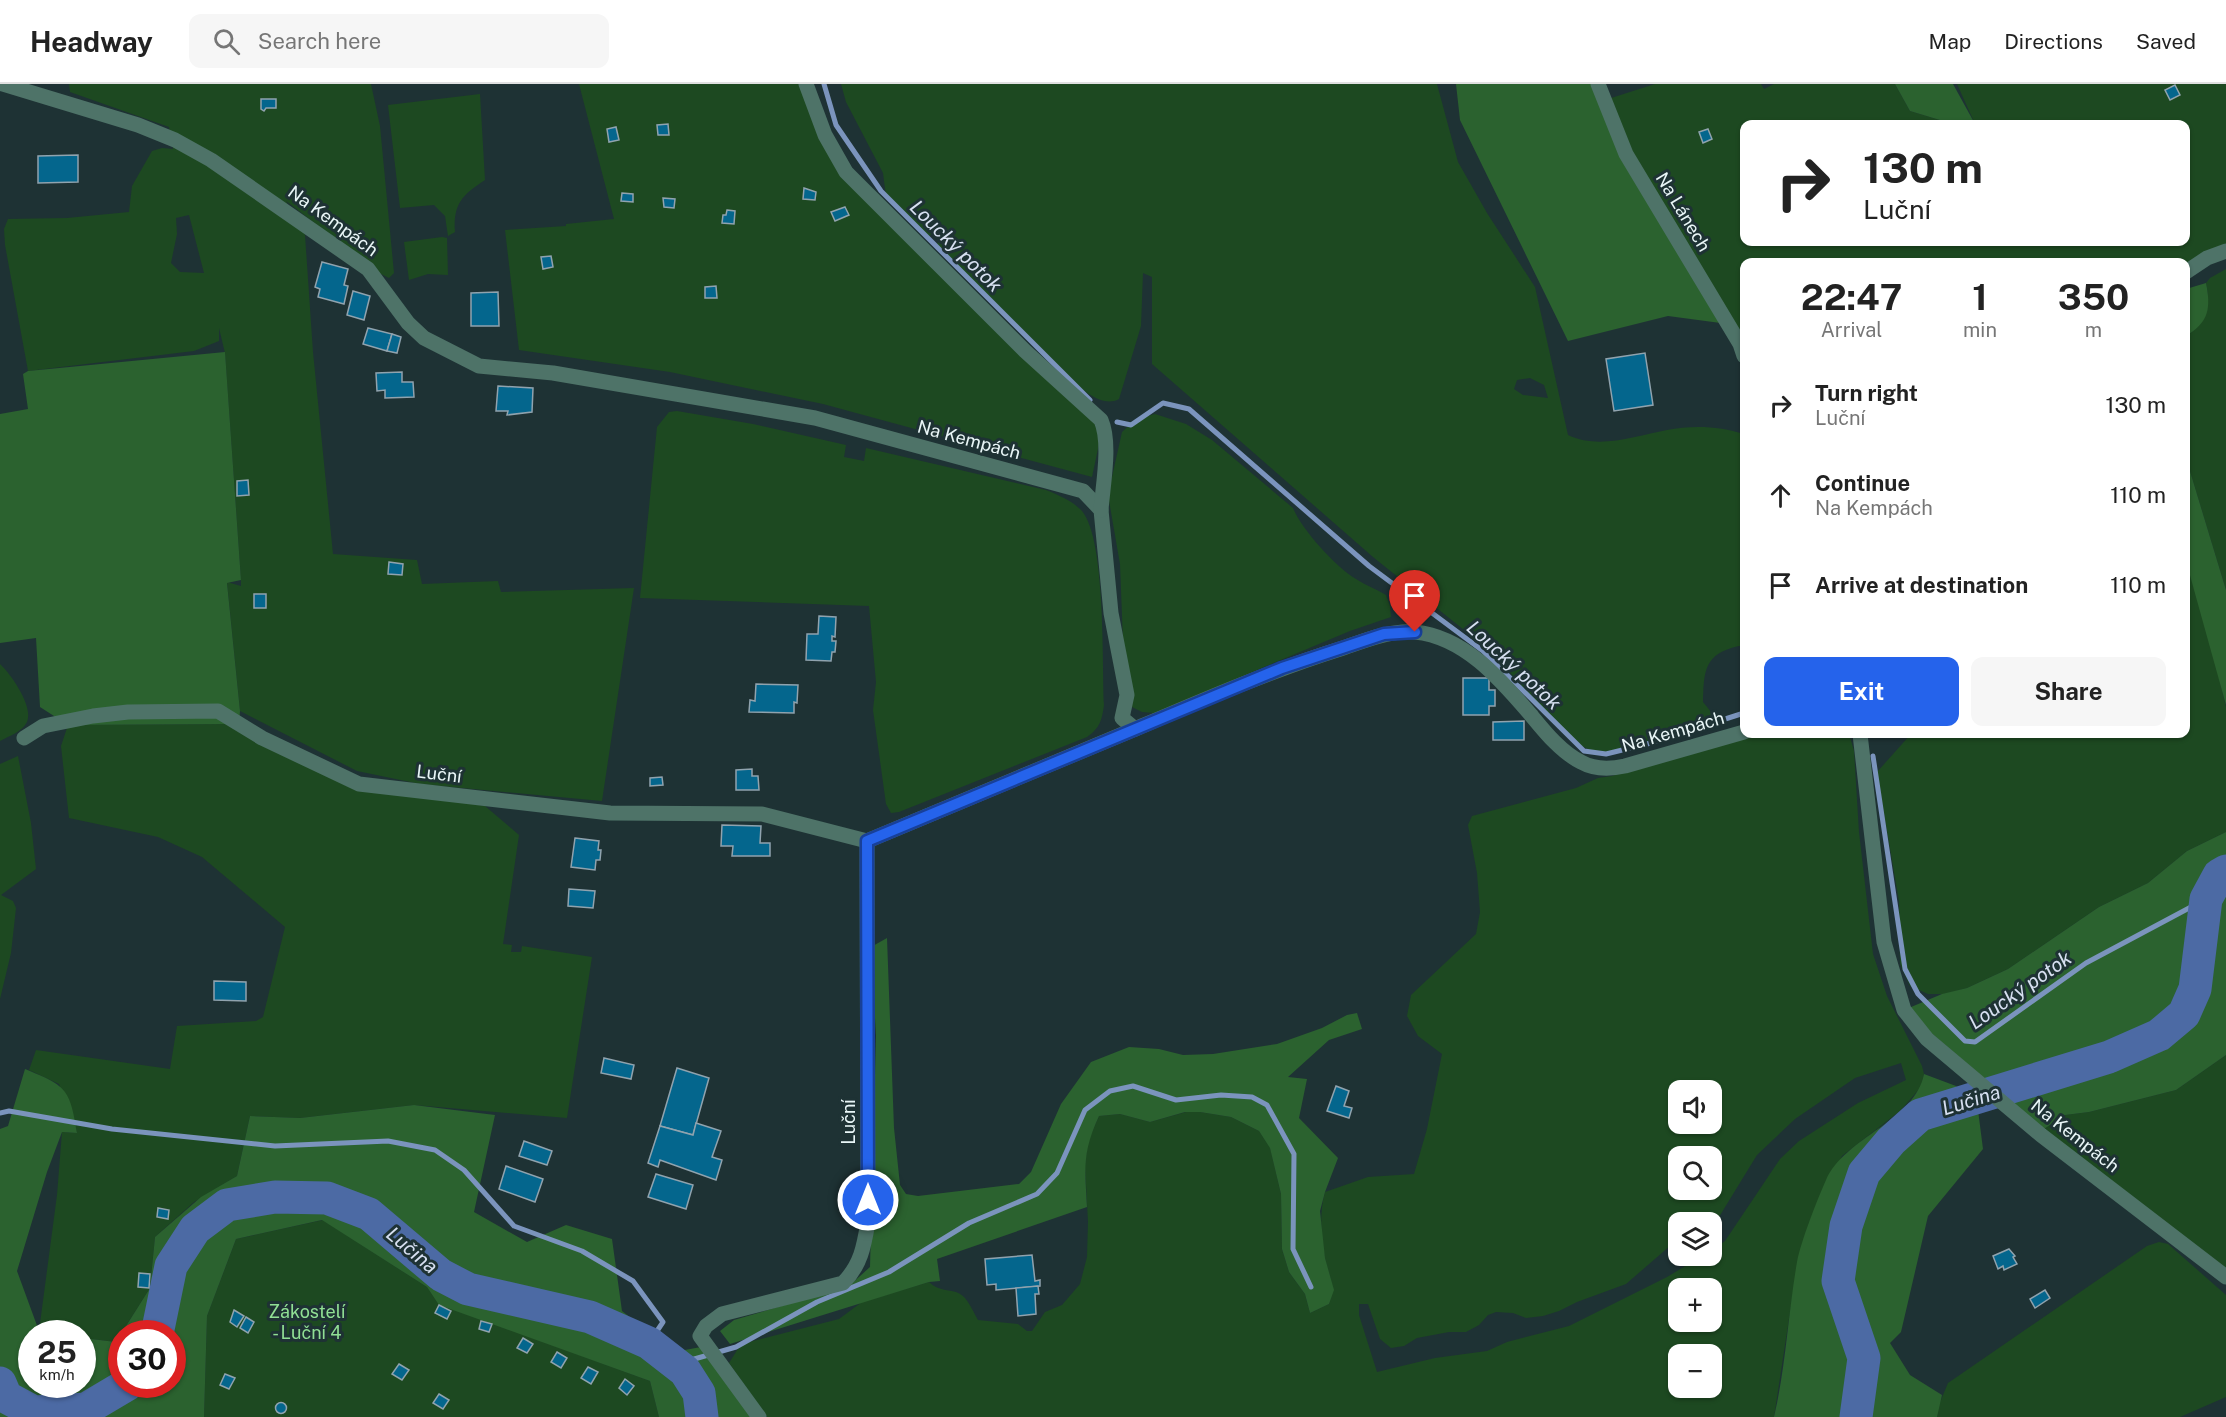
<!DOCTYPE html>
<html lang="en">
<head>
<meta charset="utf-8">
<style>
  :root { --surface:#fff; --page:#f6f6f6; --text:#222; --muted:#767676; --line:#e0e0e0; --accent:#2563eb }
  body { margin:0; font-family:"Public Sans",sans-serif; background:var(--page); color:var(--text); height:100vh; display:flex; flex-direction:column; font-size:22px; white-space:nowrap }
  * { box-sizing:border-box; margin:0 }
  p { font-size:20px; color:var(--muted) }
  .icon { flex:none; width:33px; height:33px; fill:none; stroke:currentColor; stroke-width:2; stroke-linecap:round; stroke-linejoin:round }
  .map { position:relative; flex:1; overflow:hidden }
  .details { position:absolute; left:1740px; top:174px; width:450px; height:480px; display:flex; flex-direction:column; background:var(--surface); border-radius:12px; box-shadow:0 2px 4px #0004 }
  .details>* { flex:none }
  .banner { position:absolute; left:1740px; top:36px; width:450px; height:126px; border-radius:12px; box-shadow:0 2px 4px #0004; background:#fff; color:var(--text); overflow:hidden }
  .tools { position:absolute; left:1668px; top:996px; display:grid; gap:12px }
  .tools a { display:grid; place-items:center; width:54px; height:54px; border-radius:12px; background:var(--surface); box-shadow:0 2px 4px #0004; font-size:30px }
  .speed { position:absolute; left:18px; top:1236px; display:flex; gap:12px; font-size:30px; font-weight:700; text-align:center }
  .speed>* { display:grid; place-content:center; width:78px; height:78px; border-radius:50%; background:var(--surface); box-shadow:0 2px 4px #0004; line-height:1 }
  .speed small { font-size:15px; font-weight:400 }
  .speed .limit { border:9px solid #d22; background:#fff; color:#111 }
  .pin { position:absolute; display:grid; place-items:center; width:51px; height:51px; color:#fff; margin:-62px -26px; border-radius:50% 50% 50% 0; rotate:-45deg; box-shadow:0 0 6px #0007 }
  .pin .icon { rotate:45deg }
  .me { position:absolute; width:66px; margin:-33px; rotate:0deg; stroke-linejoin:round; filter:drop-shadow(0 0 4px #0008) }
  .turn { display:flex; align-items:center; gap:21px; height:126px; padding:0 24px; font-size:27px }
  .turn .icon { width:78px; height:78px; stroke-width:2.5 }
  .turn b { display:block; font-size:42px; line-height:51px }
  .eta { display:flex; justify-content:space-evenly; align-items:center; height:102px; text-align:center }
  .eta b { font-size:36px; font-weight:700; line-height:42px }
  .button { display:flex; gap:12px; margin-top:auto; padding:12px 24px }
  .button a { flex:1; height:69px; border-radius:12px; background:var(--accent); color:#fff; font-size:24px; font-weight:700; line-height:69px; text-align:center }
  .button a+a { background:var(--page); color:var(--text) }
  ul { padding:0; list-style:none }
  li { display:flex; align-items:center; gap:18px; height:90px; padding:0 24px }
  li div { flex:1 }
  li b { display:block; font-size:22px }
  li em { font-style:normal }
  header { display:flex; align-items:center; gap:36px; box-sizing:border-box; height:84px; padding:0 30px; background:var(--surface); border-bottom:2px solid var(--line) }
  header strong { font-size:28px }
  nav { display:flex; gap:33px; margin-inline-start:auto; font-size:21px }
  .search { width:420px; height:54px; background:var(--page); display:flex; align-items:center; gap:15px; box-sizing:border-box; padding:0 21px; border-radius:12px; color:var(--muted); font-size:22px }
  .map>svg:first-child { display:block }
  .green { fill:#1d4921; fill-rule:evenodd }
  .forest { fill:#2b622f; fill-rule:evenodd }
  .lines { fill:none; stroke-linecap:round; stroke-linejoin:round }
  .stream { stroke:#7b94bd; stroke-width:5 }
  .river { stroke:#4c6aa4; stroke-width:33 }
  .building { fill:#04668d; stroke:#90a3ae; stroke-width:1.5 }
  .minor { stroke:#4e7368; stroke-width:15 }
  .route-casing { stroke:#184099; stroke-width:15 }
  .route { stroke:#2563eb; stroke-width:10 }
  .labels { text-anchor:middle; stroke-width:6; stroke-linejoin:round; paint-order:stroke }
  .street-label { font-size:18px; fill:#e9f6f7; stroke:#1e3234 }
  .park-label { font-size:18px; fill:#90df94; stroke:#1e3234 }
  .water-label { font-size:20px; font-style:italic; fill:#d7e0f1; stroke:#1e3234 }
</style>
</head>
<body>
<header>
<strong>Headway</strong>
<div class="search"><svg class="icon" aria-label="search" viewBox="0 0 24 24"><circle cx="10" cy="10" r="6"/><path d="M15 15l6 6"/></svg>Search here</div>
<nav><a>Map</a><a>Directions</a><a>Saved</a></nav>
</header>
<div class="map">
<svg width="2226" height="1333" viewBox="0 0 2226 1333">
  <rect width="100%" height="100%" fill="#1e3234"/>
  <g class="green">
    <path d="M69 0H371L380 42 394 189 389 194 379 189 286 117 305 151 313 268 333 470 417 476 422 500 498 497 501 508 634 504 602 717 420 700 357 687 240 627 227 498 241 502V496L225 269 219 244V257L194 267 28 287 5 161 4 145 8 135 67 134 129 128 132 102 152 67 162 64 173 65 169 43 70 8ZM189 131 204 189 180 188 171 179 177 150 176 134Z"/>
    <polygon points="579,0 799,0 831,75 1102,346 1092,393 823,320 670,288 519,266 505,146 566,142 566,140 614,135"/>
    <path d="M841 0H1437L1458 78 1487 129 1535 203 1568 351C1599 366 1635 352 1667 346 1692 341 1720 342 1744 350V562C1738 561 1732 564 1726 566 1702 575 1704 597 1703 618L1720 639 1616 669 1600 671 1574 658 1489 566 1373 473 1152 280V193L1143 189 1141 242 1119 315C1104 323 1089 310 1077 302L936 161 941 155 934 148 927 154 886 112 883 89 846 18ZM1530 294 1544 301 1548 314 1523 311 1514 305 1517 296Z"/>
    <polygon points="1655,0 1761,0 1764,5 1774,0 1895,0 1910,27 1953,40 1744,40 1744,158 2186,158 2186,40 1975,40 1957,0 2226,0 2226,167 2186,188 2186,178 1744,178 1744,272 1626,70 1605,16"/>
    <path d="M480 10 485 96C462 111 453 120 455 148L448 152 445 132 434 121 400 124 388 21Z"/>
    <polygon points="442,153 447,154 448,191 428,190 409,196 404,158"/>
    <path d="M2226 185V506L2186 374V252C2207 239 2211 223 2206 199L2210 194Z"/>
    <path d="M677 327 753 340 846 361 844 373 864 377 866 364 1046 406C1058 411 1073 417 1082 427 1106 456 1102 579 1104 621 1102 636 1100 644 1087 653L899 728 891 729 886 720 873 626 876 598 869 522 640 514 657 343 669 328Z"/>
    <path d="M1155 330 1186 340 1212 356 1293 424C1302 446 1336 483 1356 495 1365 501 1376 505 1386 511L1390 522 1391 533 1350 547 1154 629 1142 628 1132 623 1124 584 1120 480 1108 411 1122 348 1136 335Z"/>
    <polygon points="2186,477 2211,560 2226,623 2226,748 2187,767 2148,799 2099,823 2008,885 1967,904 1944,910 1928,910 1910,902 1900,880 1899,817 1877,688 1911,650 2186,650"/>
    <path d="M0 580C11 590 34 623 27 638 22 648 9 652 0 657Z"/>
    <polygon points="239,640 359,700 485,722 519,751 503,860 512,861 511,868 521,868 522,862 592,873 567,1034 414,1021 300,1034 250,1032 237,1092 194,1118 155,1153 150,1204 116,1258 83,1254 82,1250 39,1247 57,1111 62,1048 77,1049 59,1000 29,986 36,966 170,985 177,942 256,937 263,933 285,843 202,773 158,753 69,734 61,662 68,641"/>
    <path d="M1754 650H1849L1854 667 1859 748 1873 870 1887 912 1922 982 1924 990 1921 1003 1900 1027 1842 1072 1798 1176 1774 1333H767L729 1279 741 1260 839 1235 862 1218 929 1198C941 1210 956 1203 965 1214 970 1220 974 1229 978 1236L1018 1240 1027 1247H1032L1045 1228 1062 1221 1080 1200 1087 1173 1088 1138 1085 1081 1088 1057 1099 1032 1120 1030 1150 1038 1186 1028H1200L1231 1033 1259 1047 1270 1063 1281 1110 1282 1165 1289 1188 1305 1210 1310 1229 1329 1220C1336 1199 1329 1194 1325 1174 1321 1153 1319 1129 1325 1108L1368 1093 1414 1090 1427 1045 1442 970 1418 952 1407 932 1411 911 1476 850 1480 828 1477 789 1468 741 1472 732 1576 704 1598 694 1612 692ZM1901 979 1906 996 1858 1019 1799 1057 1780 1075 1725 1157 1712 1166V1172H1702L1667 1193 1569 1242 1507 1258 1487 1267 1435 1274 1377 1288 1359 1231V1220H1368L1380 1255 1391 1264 1404 1262 1417 1254 1449 1248H1466L1479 1241 1488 1231 1496 1228 1513 1229 1526 1234 1543 1232 1559 1227 1577 1218 1626 1200 1671 1161 1678 1157V1138H1712V1141L1719 1133 1757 1071 1795 1035 1855 994ZM1678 1006H1712V1040H1678ZM1678 1072H1712V1106H1678ZM1678 1204H1712V1238H1678ZM1678 1270H1712V1304H1678Z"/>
    <polygon points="18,672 31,739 36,785 1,811 13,817 16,824 11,869 0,915 0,680"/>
    <polygon points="2226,971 2226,1184 2044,1045 2065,1031 2089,1028 2176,1006"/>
    <polygon points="323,1136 427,1203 438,1219 650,1297 659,1333 204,1333 207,1232 236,1155"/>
    <polygon points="2159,1158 2168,1160 2226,1211 2226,1313 2180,1333 1937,1333 1938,1323 1948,1299 2147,1162"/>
  </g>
  <g class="forest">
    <polygon points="1456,0 1599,0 1626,70 1728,240 1668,232 1568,257 1460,36"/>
    <polygon points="1895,0 1953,0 1975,40 1953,40 1910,27"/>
    <path d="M2206 199C2211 224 2209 238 2186 252V205Z"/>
    <polygon points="225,268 241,496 227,499 240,627 239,640 68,641 40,623 36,554 0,559 0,330 28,325 23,290 28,287"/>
    <polygon points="2186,374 2226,506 2226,621 2186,477"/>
    <polygon points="2226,748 2226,971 2176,1006 2089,1028 2065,1031 2044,1045 1904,926 1942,910 1967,904 2008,885 2099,823 2148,799 2187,767"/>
    <path d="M887 854 894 1044 900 1101 906 1110 918 1112 1019 1100 1031 1088 1061 1020 1091 978 1129 963 1159 965 1183 971 1213 970 1277 960 1322 944 1347 931 1357 929 1362 945 1329 956 1288 993 1307 995 1299 1034 1338 1074 1325 1108 1320 1127 1325 1174 1334 1206 1329 1220 1310 1229 1305 1210 1289 1188 1282 1165 1281 1110 1270 1064 1259 1047 1231 1033 1200 1028H1185L1150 1038 1120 1030 1099 1032C1082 1069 1085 1084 1087 1123L937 1175 940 1197 929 1198 730 1260 720 1247 734 1236 849 1202 870 1183 876 952 871 863Z"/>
    <path d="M25 985C66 1002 70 1004 77 1049L62 1048 47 1088 17 1187 39 1247 56 1249 32 1250V1300H82L83 1254 116 1258 150 1204 155 1153 201 1113 237 1092 250 1032 300 1034 414 1021 495 1031 474 1128 527 1158 566 1141 612 1155 622 1227 674 1268 701 1263 756 1333H659L650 1297 439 1221 427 1203 322 1136 236 1155 207 1232 204 1333H0V1045L8 1042ZM122 1250H172V1300H122Z"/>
    <path d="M1924 990 1956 1002 1978 1026 1983 1065 1928 1132 1901 1248 1890 1259 1910 1291 1942 1311 1937 1333H1774C1786 1282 1788 1230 1797 1178 1801 1157 1817 1116 1826 1096 1845 1053 1915 1037 1924 990Z"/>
  </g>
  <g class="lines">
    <g class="stream">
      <polyline points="824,0 836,41 881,107 1090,316"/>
      <polyline points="1117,338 1131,341 1163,319 1189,325 1369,482 1483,567 1584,667 1606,670 1647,660 1744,629"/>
      <polyline points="1873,672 1905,885 1918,910 1965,957 1975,958 2086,879 2206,815"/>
      <polyline points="0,1029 9,1027 112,1045 275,1062 388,1057 435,1066 464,1086 514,1142 582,1167 633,1197 663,1238 649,1259"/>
      <polyline points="677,1280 736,1263 817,1218 889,1188 969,1139 1037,1110 1057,1089 1085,1026 1110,1007 1133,1002 1176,1016 1221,1011 1252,1013 1267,1021 1294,1070 1293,1165 1311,1203"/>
    </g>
    <g class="river">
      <polyline points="157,1250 171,1182 195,1145 227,1121 275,1113 327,1114 369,1130 441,1191 468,1205 590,1233 649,1259 685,1287 699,1309 702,1333"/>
      <polyline points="0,1299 6,1313 34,1328 86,1325 128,1300"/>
      <polyline points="1856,1333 1864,1274 1838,1197 1846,1142 1864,1089 1891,1057 1920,1031 2109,973 2159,951 2184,930 2195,905 2206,815 2219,791 2226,787"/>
    </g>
  </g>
  <g class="building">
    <polygon points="2175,1 2180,11 2170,16 2165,6"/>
    <polygon points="261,15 276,15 276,24 266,24 264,27 261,25"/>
    <polygon points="668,40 669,51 658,51 657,41"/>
    <polygon points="616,43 619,56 609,58 607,45"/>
    <polygon points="1708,45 1712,55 1703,59 1699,48"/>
    <polygon points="78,71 78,98 38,99 38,72"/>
    <polygon points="804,104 816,108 815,116 803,115"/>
    <polygon points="622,109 633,110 633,118 621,117"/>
    <polygon points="663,114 675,115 674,124 664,123"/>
    <polygon points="845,123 849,131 835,137 831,128"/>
    <polygon points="727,126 735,127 734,140 722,139 723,131 726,131"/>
    <polygon points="551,172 553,183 543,185 541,173"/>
    <polygon points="322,178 348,185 344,201 348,202 344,220 318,213 320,205 315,203"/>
    <polygon points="716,202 717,214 705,214 705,203"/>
    <polygon points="353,207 370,212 364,236 347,231"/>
    <polygon points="498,208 499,242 471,242 471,209"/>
    <polygon points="368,244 392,250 387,267 363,260"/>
    <polygon points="392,250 401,253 397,269 387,267"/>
    <polygon points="1645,269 1653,321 1614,327 1606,275"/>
    <polygon points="402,288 402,298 413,298 414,313 385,314 385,306 377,307 376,289"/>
    <polygon points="498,302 533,304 532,328 507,331 508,327 496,327"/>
    <polygon points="248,396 249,411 237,412 237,397"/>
    <polygon points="389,478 403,480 402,491 388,490"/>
    <rect x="254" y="510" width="12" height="14"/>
    <polygon points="819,532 836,533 835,553 832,552 832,557 836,557 835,568 832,568 831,577 806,576 807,550 818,550"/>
    <polygon points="1463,594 1489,594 1489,606 1495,606 1495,622 1489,622 1489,631 1463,631"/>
    <polygon points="756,600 798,601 797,619 794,618 794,629 749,628 750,616 755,617"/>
    <polygon points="1524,637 1524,656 1493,656 1493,638"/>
    <polygon points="752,685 752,692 758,692 759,706 736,706 736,686"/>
    <polygon points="662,693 663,701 650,702 650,694"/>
    <polygon points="722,741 761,742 760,759 770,759 770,772 732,772 733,762 721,762"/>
    <polygon points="575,754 599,757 598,766 601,766 600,776 596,776 595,786 571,783"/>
    <polygon points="569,805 595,807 593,824 568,822"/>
    <polygon points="214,897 246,898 246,917 214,916"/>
    <polygon points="604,974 634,981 631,995 601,989"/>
    <polygon points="677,984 709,994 693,1051 660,1042"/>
    <polygon points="1336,1002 1349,1007 1344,1022 1352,1024 1349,1034 1327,1027"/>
    <polygon points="696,1039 721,1047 712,1073 722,1076 716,1096 660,1076 658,1083 648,1079 660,1042 693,1051"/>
    <polygon points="524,1057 552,1067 547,1081 519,1072"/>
    <polygon points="506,1082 543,1095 535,1118 499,1105"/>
    <polygon points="656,1090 693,1101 686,1125 648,1113"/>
    <polygon points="158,1124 169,1126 168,1135 157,1133"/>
    <polygon points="2009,1165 2015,1172 2013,1173 2017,1180 2004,1186 2003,1182 1998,1185 1993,1172"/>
    <polygon points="1032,1171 1035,1197 1040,1196 1040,1202 996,1206 996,1200 987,1201 985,1175"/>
    <polygon points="139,1189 150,1190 149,1204 138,1203"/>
    <polygon points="1038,1202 1039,1210 1035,1210 1036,1230 1018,1232 1016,1204"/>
    <polygon points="2045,1206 2050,1214 2035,1224 2030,1215"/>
    <polygon points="439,1221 451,1227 447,1235 435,1229"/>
    <polygon points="234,1226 244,1232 237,1243 230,1238"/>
    <polygon points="246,1233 254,1238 248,1249 240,1244"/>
    <polygon points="481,1237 492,1240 489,1248 479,1245"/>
    <polygon points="523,1254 533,1260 527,1269 517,1264"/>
    <polygon points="557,1268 567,1274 561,1284 551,1278"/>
    <polygon points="399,1280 409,1286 402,1296 392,1290"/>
    <polygon points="588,1283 598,1288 591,1300 581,1294"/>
    <polygon points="225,1290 235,1294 229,1305 220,1301"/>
    <polygon points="625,1295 634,1302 627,1311 619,1304"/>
    <polygon points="439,1310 449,1316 443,1325 433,1319"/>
    <circle cx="281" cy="1324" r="5.5"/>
  </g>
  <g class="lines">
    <g class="minor">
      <path d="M3 0 138 41 175 56 211 76 368 185 408 239 424 254 479 282 553 289 815 334 1083 407 1101 426 1111 529 1127 611 1122 634 1135 645C1203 616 1270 587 1340 565 1364 557 1389 546 1415 548 1465 553 1501 596 1531 631 1545 648 1561 668 1581 678 1595 686 1611 685 1625 682L1744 648"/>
      <path d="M806 0 825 51 846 88 1025 267 1101 336C1111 359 1103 400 1101 426"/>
      <polyline points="1598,0 1626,70 1740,260 1744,272"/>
      <polyline points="2186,188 2207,174 2226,167"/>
      <polyline points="1860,650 1884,858 1904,926 1927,955 2041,1051 2226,1193"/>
      <polyline points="24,654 43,642 93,632 128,628 218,627 262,654 359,700 610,729 762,730 867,757 1135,645"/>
      <path d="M759 1333 700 1252 706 1242 722 1230 843 1199C861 1181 864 1162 868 1138L867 757"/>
    </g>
  </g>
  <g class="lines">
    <defs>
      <polyline id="route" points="868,1116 867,757 1282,584 1384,550 1415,548"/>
    </defs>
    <use href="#route" class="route-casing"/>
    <use href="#route" class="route"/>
  </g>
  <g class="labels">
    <g class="street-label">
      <text transform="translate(1683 128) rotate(59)" y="6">Na Lánech</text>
      <text transform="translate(333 137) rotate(36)" y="6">Na Kempách</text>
      <text transform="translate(969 356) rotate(15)" y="6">Na Kempách</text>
      <text transform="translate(1673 648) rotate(-16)" y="6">Na Kempách</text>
      <text transform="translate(439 690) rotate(7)" y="6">Luční</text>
      <text transform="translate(849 1038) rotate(-90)" y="6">Luční</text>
      <text transform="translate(2075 1052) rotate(38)" y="6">Na Kempách</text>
    </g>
    <g class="park-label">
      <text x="307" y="1234">Zákostelí<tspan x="307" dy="21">- Luční 4</tspan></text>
    </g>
    <g class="water-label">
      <text transform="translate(956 162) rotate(45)" y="7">Loucký potok</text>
      <text transform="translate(1514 581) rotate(43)" y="7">Loucký potok</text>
      <text transform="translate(2020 906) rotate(-35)" y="7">Loucký potok</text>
      <text transform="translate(1971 1016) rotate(-17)" y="7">Lučina</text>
      <text transform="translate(412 1166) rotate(40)" y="7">Lučina</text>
    </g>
  </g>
</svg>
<div class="tools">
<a><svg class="icon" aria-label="sound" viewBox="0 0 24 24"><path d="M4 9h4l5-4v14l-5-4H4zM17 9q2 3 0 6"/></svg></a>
<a><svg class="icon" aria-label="search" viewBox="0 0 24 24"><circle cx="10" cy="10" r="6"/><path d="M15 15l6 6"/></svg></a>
<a><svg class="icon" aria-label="layers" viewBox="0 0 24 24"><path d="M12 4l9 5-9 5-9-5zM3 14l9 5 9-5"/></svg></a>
<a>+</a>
<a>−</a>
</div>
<div class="speed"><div>25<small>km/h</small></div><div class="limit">30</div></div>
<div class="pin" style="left:1415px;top:548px;background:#d93025"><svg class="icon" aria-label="arrive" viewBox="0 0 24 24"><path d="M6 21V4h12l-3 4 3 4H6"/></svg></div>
<svg class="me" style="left:868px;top:1116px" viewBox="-20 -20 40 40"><circle r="17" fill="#2563eb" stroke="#fff" stroke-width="3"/><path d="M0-11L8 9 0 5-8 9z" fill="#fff"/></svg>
<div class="banner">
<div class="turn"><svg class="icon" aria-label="right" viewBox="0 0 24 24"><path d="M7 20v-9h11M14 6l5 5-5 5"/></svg><div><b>130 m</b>Luční</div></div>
</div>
<section class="details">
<div class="eta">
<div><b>22:47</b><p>Arrival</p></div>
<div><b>1</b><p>min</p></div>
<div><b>350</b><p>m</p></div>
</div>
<ul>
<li><svg class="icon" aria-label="right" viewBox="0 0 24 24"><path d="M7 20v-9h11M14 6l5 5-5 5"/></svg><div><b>Turn right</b><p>Luční</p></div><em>130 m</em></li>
<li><svg class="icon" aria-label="ahead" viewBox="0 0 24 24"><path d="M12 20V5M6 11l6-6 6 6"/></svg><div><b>Continue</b><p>Na Kempách</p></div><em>110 m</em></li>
<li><svg class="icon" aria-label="arrive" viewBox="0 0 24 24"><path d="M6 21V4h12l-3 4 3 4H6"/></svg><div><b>Arrive at destination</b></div><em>110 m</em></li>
</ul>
<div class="button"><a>Exit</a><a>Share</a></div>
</section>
</div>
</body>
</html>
